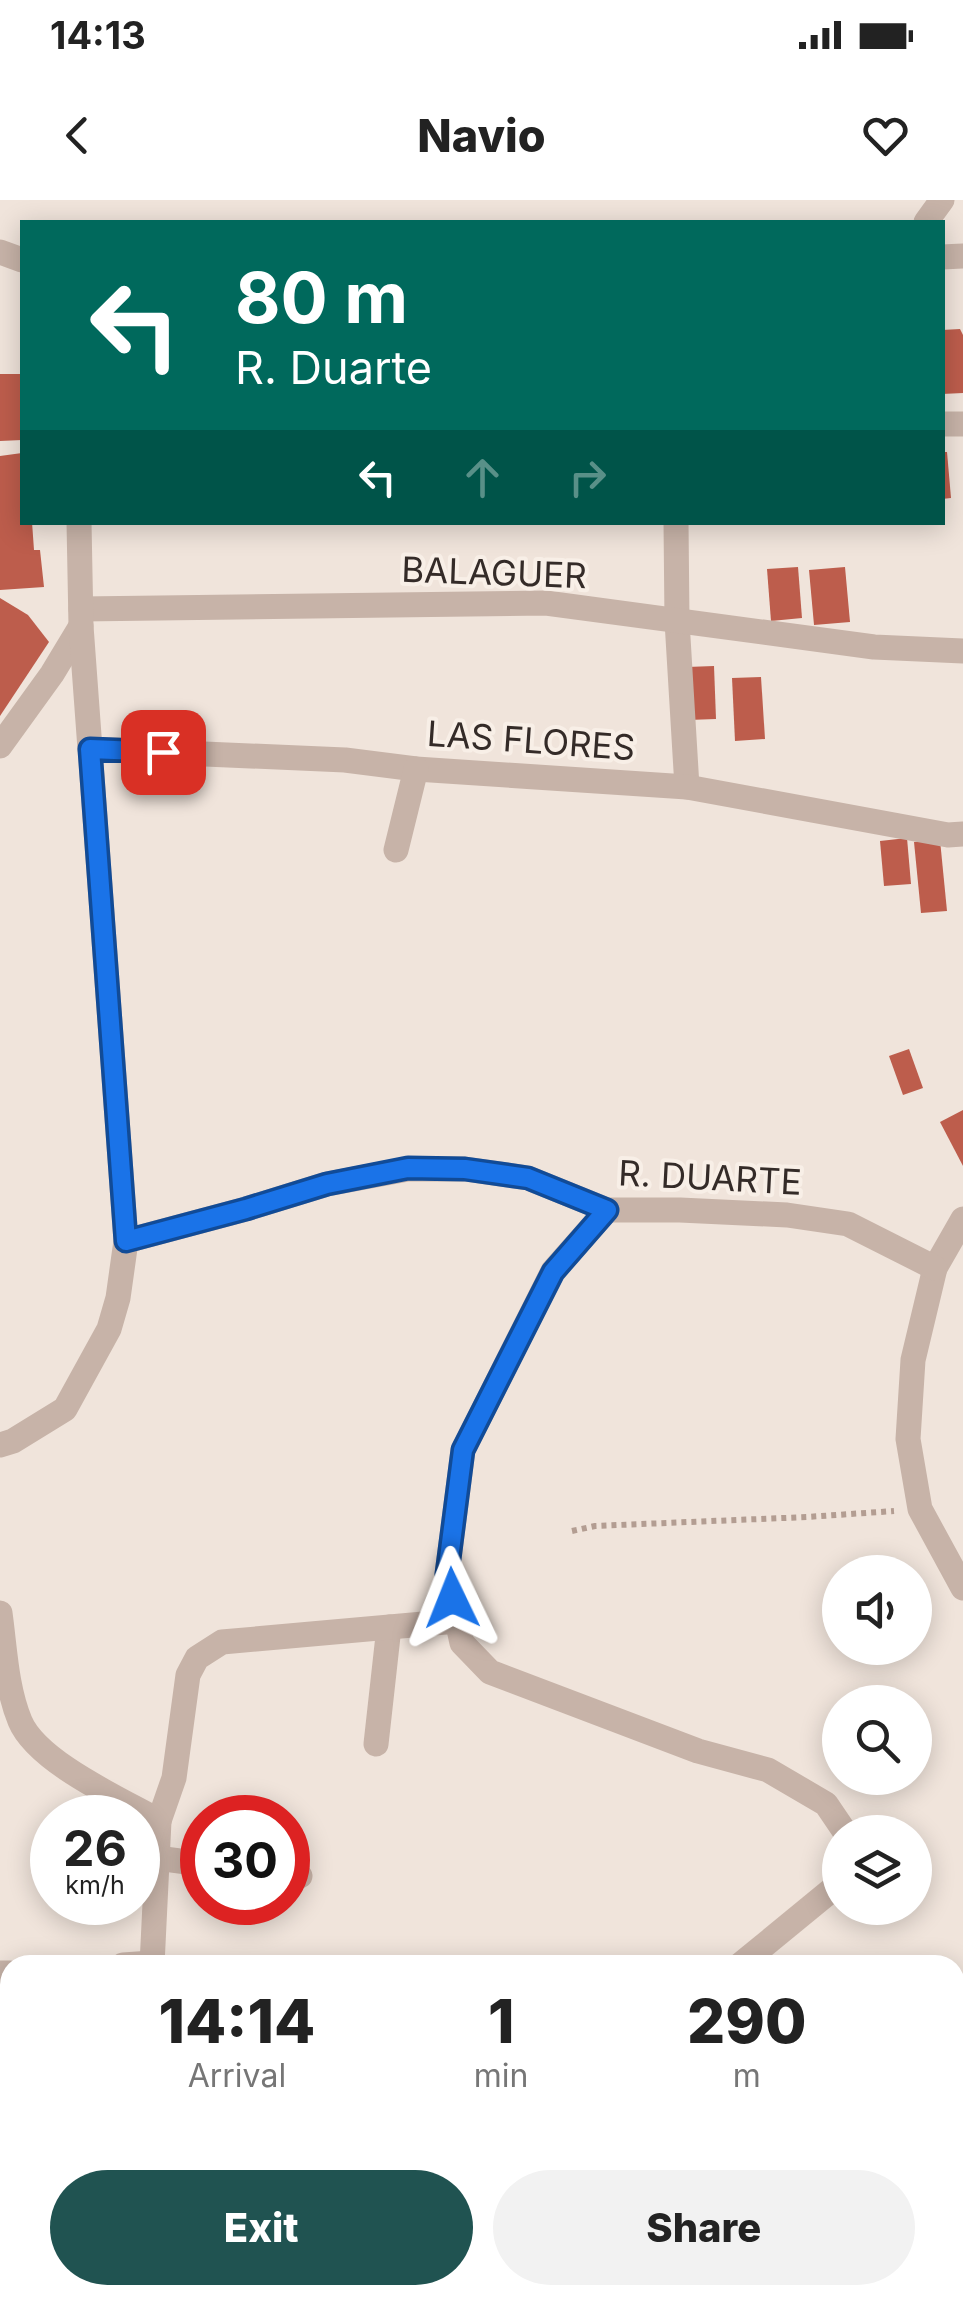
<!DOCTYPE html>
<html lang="en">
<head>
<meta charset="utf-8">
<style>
  :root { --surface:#fff; --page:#f2f2f2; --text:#222; --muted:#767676; --accent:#205351 }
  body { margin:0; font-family:Inter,sans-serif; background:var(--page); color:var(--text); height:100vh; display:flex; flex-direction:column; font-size:38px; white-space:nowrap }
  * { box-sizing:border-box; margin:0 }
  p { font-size:32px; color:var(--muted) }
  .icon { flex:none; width:55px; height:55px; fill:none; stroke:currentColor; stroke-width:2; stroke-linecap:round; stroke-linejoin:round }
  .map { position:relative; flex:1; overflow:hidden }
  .sheet { position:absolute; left:0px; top:1755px; width:965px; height:350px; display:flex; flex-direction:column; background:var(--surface); border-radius:30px 30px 0 0; box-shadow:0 5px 25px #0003 }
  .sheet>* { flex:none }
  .banner { position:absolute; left:20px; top:20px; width:925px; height:305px; border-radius:0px; box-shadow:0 5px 25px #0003; background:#00695c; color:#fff; overflow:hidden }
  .tools { position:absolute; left:822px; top:1355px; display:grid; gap:20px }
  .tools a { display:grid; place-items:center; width:110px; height:110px; border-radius:50%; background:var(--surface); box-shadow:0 5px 25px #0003; font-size:50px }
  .speed { position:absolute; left:30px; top:1595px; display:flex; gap:20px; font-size:50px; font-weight:700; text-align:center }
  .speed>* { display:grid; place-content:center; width:130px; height:130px; border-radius:50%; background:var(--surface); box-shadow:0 5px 25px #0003; line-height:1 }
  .speed small { font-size:25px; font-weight:400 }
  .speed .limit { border:15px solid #d22; background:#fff; color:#111 }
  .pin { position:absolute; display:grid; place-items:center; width:85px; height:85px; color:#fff; margin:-42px; border-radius:20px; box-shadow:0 5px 15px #0006 }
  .me { position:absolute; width:110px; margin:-55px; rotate:358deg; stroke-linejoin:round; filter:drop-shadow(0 0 8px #0008) }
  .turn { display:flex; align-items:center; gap:35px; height:210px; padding:0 50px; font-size:45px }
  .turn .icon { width:130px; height:130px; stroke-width:2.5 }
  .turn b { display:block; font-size:70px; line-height:85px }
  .lanes { display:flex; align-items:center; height:95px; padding:0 50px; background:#0003; justify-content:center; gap:50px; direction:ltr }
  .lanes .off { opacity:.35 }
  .eta { display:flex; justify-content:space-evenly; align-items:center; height:170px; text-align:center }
  .eta b { font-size:60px; font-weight:800; line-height:70px }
  .action { display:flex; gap:20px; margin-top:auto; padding:20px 50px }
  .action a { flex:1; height:115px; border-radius:60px; background:var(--accent); color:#fff; font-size:40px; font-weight:800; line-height:115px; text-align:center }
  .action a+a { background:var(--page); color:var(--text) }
  .status { display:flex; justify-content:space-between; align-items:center; height:70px; padding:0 50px; background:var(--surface); direction:ltr }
  .status svg { height:28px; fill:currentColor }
  header { display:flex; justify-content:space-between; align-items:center; height:130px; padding:0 50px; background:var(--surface); font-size:45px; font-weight:800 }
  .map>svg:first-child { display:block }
  .building { fill:#bd5d4c }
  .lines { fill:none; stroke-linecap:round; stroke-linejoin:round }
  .path { stroke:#b39d92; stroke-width:6; stroke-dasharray:5 5; stroke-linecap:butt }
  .minor { stroke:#c7b3a8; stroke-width:25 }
  .route-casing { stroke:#114b97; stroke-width:25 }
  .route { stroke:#1a73e8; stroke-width:18 }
  .labels { text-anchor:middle; stroke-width:8; stroke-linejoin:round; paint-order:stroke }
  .street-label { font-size:35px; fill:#342b28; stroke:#f8efe7 }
</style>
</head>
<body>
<div class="status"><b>14:13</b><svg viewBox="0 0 49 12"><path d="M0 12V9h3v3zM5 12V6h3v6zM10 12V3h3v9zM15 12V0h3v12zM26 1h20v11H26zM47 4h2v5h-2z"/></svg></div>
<header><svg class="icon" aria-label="back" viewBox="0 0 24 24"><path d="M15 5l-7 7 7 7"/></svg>Navio<svg class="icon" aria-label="heart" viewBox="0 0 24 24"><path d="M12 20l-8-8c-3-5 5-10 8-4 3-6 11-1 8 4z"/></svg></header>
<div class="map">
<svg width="963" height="2105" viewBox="0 0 963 2105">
  <rect width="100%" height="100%" fill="#f0e4db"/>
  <g class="building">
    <polygon points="960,129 963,135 963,193 942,194 942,130"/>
    <polygon points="0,174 22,174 22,240 0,241"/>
    <polygon points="942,252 947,252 951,298 942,299"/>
    <polygon points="22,253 22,322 32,322 34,350 40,350 44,387 0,390 0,256"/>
    <polygon points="798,367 802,418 771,421 767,369"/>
    <polygon points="845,367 850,422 814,425 809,370"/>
    <polygon points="0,398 28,415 49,442 0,516"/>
    <polygon points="714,466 716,519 688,520 687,467"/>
    <polygon points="761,477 765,539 735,541 732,478"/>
    <polygon points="907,638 911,684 884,686 880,641"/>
    <polygon points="940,640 947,711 921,713 914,642"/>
    <polygon points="909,849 923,888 903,895 889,856"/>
    <polygon points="963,910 963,966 940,922"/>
  </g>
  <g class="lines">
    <polyline class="path" points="572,1331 595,1326 807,1317 894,1311"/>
    <g class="minor">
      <polyline points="926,22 942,0"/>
      <polyline points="0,52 22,60"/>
      <polyline points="942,57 963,56"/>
      <polyline points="942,224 963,224"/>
      <polyline points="676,322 677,421 687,587"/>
      <polyline points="81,409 546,403 874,447 963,451"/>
      <polyline points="0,546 52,474 81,426"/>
      <polyline points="90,549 345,560 416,569 687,587 948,635 963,634"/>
      <polyline points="396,650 416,569"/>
      <polyline points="607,1010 553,1071 463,1250 447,1374 462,1443 490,1472 698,1551 768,1570 826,1604 845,1632"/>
      <polyline points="963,1019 935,1068 913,1160 908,1239 920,1309 963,1388"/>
      <polyline points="126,1041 246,1009 327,984 408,969 465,969 528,978 607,1010 680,1010 787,1015 848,1024 935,1068"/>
      <polyline points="0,1245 13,1241 65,1209 109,1129 118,1098 126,1041 81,426 79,322"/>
      <path d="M0 1413C5 1449 6 1487 20 1521 37 1562 120 1599 159 1621L152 1765"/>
      <polyline points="376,1544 389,1427"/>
      <polyline points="159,1621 174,1578 188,1475 197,1458 222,1442 457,1421"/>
      <polyline points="157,1658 202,1664"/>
      <polyline points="288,1675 300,1676"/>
      <polyline points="123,1765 152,1763"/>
      <polyline points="740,1765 840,1683"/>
      <polyline points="0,1773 10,1773"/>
      <polyline points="0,1936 10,1935"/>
      <polyline points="955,1983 963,1974"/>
      <polyline points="172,2095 172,2105"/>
      <polyline points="341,2095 342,2105"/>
      <polyline points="522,2095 523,2105"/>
      <polyline points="676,2095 678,2105"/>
      <polyline points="866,2095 871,2105"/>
      <polyline points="13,2105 127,2095"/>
    </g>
  </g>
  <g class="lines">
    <defs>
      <polyline id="route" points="163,552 90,549 126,1041 246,1009 327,984 408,968 465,969 528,978 607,1010 553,1072 463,1250 447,1374 452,1398"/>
    </defs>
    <use href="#route" class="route-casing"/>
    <use href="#route" class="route"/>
  </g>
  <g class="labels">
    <g class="street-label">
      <text transform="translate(494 373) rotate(2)" y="12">BALAGUER</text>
      <text transform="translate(531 541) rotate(4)" y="12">LAS FLORES</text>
      <text transform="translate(710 978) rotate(3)" y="12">R. DUARTE</text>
    </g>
  </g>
</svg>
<div class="tools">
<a><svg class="icon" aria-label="sound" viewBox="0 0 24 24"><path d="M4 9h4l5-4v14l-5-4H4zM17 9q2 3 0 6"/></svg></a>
<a><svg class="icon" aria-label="search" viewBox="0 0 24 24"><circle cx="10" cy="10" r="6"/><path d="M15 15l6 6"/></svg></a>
<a><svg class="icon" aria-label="layers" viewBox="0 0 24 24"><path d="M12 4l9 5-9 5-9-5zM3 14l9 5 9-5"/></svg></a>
</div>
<div class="speed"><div>26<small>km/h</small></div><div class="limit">30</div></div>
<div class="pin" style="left:163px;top:552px;background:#d93025"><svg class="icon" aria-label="arrive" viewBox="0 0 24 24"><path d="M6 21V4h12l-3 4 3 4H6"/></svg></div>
<svg class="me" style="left:452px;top:1398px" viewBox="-20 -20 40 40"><path d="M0-17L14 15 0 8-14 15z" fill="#1a73e8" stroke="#fff" stroke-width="4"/></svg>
<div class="banner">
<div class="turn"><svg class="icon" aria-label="left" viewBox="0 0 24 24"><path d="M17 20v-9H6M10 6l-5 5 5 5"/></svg><div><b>80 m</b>R. Duarte</div></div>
<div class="lanes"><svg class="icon" aria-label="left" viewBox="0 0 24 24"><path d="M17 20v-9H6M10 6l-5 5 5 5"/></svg><svg class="icon off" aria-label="ahead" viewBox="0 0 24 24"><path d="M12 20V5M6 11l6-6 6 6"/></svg><svg class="icon off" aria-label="right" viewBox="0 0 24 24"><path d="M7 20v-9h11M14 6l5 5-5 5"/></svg></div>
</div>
<section class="sheet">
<div class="eta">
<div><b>14:14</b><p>Arrival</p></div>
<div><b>1</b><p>min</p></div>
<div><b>290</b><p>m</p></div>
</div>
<div class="action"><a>Exit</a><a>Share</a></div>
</section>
</div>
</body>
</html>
